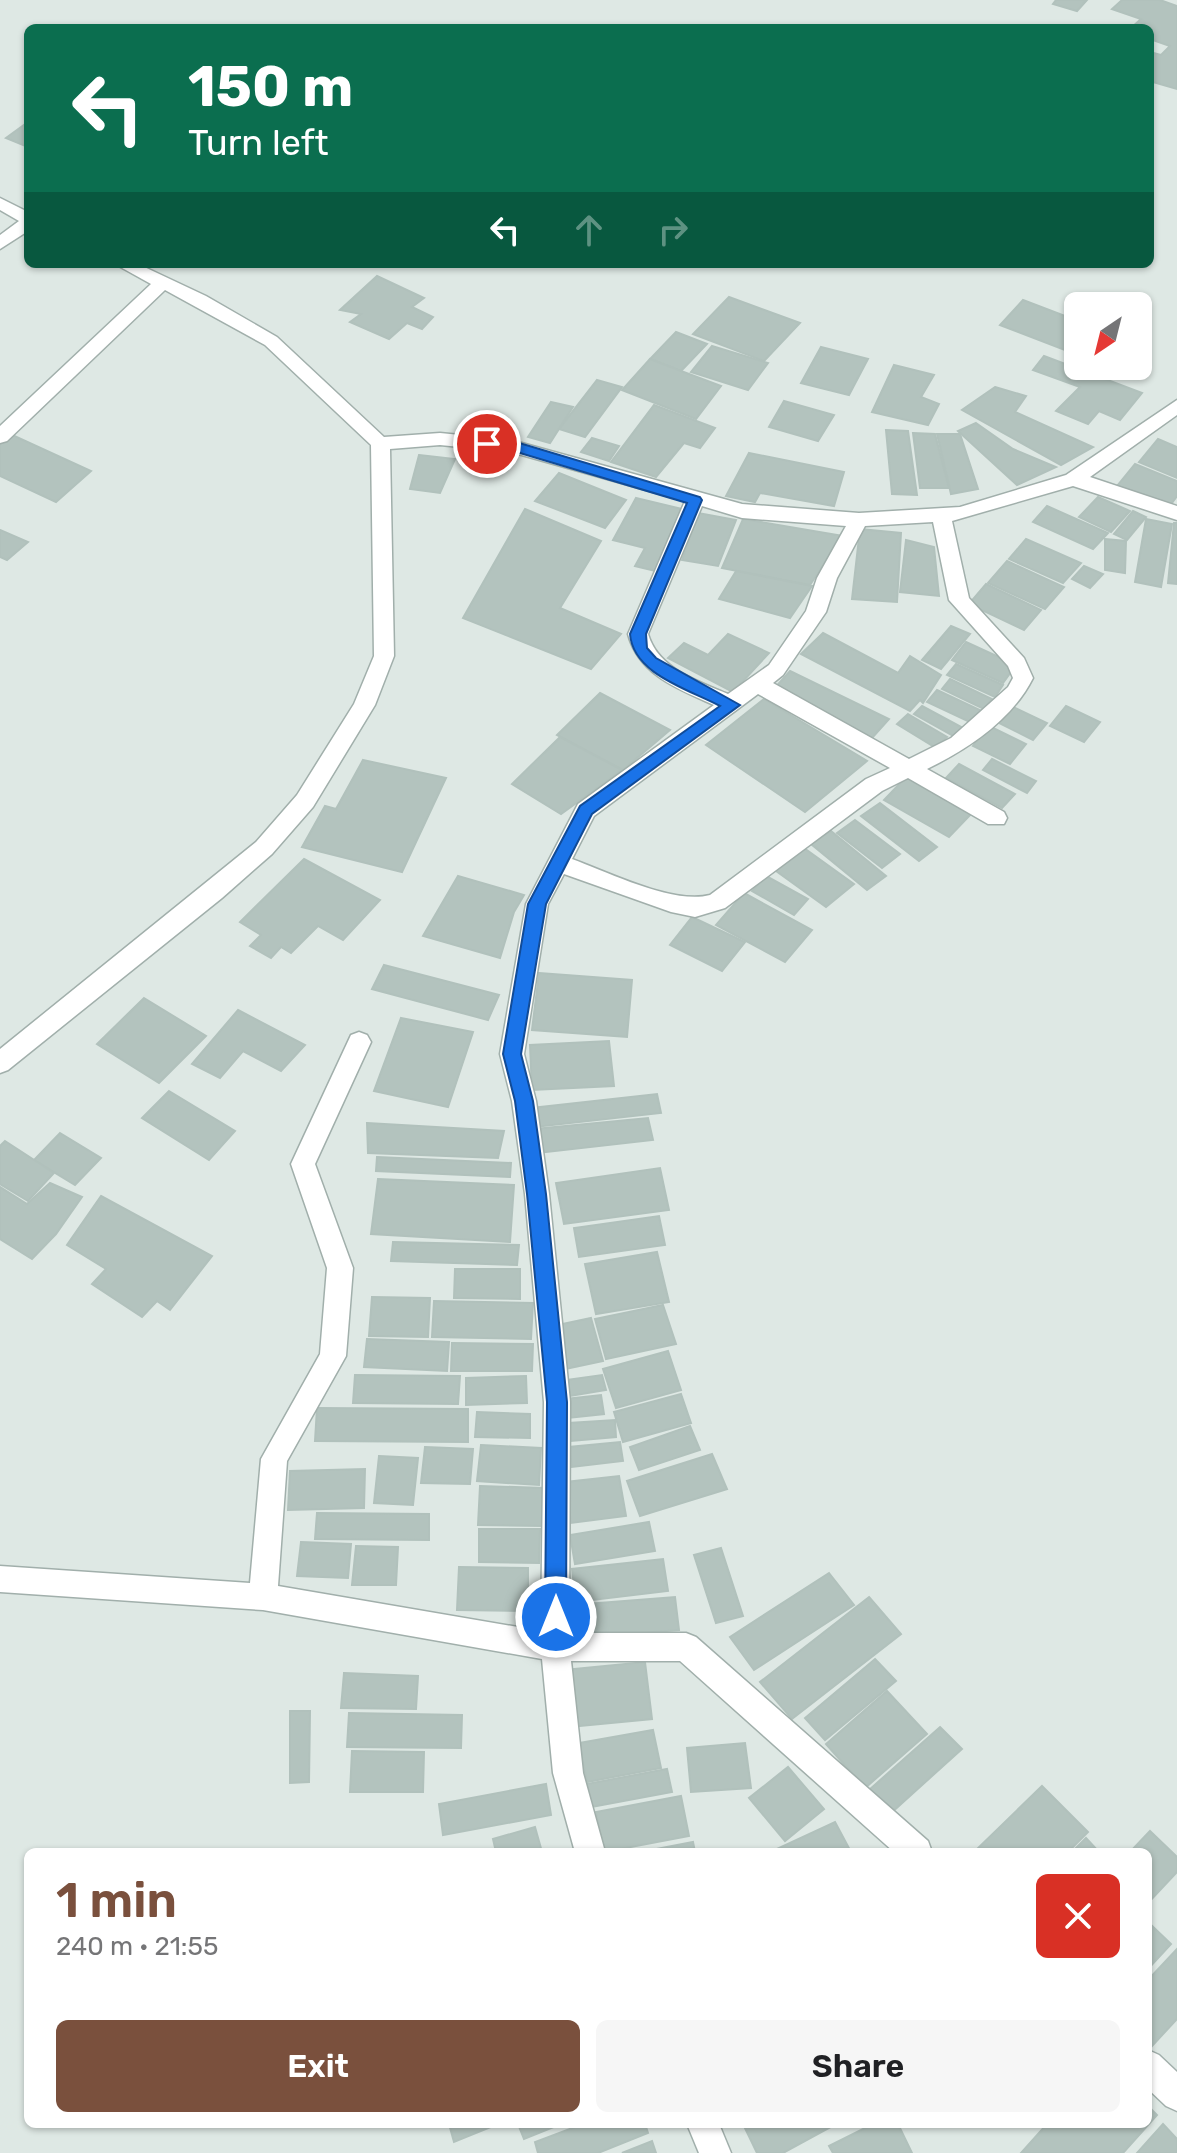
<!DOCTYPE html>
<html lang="en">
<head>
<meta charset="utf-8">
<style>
  :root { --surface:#fff; --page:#f6f6f6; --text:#202124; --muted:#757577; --accent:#7a503d }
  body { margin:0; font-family:Rubik,sans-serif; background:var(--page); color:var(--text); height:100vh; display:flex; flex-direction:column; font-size:30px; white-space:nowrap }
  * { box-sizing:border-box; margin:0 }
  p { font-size:26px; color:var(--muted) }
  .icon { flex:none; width:44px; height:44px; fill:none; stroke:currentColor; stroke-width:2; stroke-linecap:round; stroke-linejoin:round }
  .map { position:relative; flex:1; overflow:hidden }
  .panel { position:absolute; left:24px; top:1848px; width:1128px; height:280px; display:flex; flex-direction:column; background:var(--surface); border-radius:12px; box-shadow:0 2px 6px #0004 }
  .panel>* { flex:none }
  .top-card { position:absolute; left:24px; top:24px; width:1130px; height:244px; border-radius:12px; box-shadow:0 2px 6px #0004; background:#0b6e4f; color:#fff; overflow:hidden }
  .needle { width:52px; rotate:215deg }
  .buttons { position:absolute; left:1064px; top:292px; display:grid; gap:16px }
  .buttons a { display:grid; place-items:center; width:88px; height:88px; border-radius:12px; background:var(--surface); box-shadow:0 2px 6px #0004; font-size:40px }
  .pin { position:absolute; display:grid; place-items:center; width:68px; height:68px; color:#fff; margin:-34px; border:4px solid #fff; border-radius:50%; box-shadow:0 2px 8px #0007 }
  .me { position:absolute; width:88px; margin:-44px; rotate:0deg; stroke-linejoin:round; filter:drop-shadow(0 0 6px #0008) }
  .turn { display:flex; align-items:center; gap:28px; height:168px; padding:0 32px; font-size:36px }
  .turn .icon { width:104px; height:104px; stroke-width:2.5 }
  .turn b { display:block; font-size:56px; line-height:68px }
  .lanes { display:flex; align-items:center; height:76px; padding:0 32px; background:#0003; justify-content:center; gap:40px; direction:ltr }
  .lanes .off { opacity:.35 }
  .round { display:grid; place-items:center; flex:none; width:84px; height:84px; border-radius:12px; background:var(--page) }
  .headline { display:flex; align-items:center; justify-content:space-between; height:136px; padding:0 32px }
  h1 { font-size:48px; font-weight:600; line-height:60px; color:var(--accent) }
  .primary-button { display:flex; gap:16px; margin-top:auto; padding:16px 32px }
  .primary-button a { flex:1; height:92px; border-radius:12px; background:var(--accent); color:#fff; font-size:32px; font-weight:600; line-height:92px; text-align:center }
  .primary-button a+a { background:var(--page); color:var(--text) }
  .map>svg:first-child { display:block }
  .building { fill:#b3c3be; stroke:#b1c1bc; stroke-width:2 }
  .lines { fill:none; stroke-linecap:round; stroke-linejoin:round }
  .minor-casing { stroke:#a1afab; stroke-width:3 }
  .minor { fill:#fff; fill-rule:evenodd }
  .route { fill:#1a73e8; stroke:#114b97; stroke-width:2 }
</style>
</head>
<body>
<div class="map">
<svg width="1177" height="2153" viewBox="0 0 1177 2153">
  <rect width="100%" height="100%" fill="#dee8e4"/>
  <g class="building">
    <polygon points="1056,0 1087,0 1077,11 1053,4"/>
    <polygon points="1122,0 1160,0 1177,6 1177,89 1153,82 1150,85 1150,52 1161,55 1170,46 1150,39 1150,28 1131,28 1141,19 1112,9"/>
    <polygon points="28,122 28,147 6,138"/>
    <polygon points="377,276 424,298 412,307 433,317 422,329 407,323 389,339 350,322 361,314 340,310"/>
    <polygon points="729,297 800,323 764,361 693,334"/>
    <polygon points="1023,300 1078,321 1078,355 1000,325"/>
    <polygon points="676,332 707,344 681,371 650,359"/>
    <polygon points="712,346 768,363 748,390 691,372"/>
    <polygon points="821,347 868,359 849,395 801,383"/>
    <polygon points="1044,356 1142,393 1120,420 1099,411 1088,424 1056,411 1080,387 1033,370"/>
    <polygon points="650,359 681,371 721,386 696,419 622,390"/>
    <polygon points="894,365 934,375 921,397 939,404 928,425 872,412"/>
    <polygon points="597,380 622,387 585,437 559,429"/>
    <polygon points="995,387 1026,396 1015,412 1093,447 1061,465 962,410"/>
    <polygon points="784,401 834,415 818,441 769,427"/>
    <polygon points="551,402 573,407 550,443 528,437"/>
    <polygon points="654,405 715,428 700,448 684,443 656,477 611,462"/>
    <polygon points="976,423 1013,449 1056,467 1017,485 958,431"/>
    <polygon points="886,430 908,431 917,495 892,494"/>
    <polygon points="913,433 935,434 949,488 920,488"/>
    <polygon points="10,434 91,471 56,502 0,476 0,442"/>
    <polygon points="937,434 960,434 978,489 951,494"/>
    <polygon points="592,438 619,446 609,461 581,452"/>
    <polygon points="1158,439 1177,447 1177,478 1139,462"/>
    <polygon points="749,453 844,472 834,506 760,493 755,502 726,496"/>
    <polygon points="419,455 455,459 440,493 410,489"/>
    <polygon points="1135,464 1177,481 1177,496 1169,507 1117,486"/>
    <polygon points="559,473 626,500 605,528 535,501"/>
    <polygon points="1098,497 1130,511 1111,532 1079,517"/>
    <polygon points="636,498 686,510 660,572 635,566 645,548 613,540"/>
    <polygon points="1047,506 1108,533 1093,549 1033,522"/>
    <polygon points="525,509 601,541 560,608 621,634 591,669 463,618"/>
    <polygon points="1133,511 1146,517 1127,540 1114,534"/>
    <polygon points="698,513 736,520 718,566 682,560"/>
    <polygon points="743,519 843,536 810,585 722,568"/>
    <polygon points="1146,519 1172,524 1161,587 1135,582"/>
    <polygon points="1174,523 1177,523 1177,584 1168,583"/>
    <polygon points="860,529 901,533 897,602 852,599"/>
    <polygon points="0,530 28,542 7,560 0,557"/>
    <polygon points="1026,539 1081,563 1063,583 1009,559"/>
    <polygon points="1105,539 1126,541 1125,573 1105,570"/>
    <polygon points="906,540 934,547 939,596 900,592"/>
    <polygon points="1007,561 1064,587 1045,609 988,583"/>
    <polygon points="1084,566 1103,574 1090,588 1072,579"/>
    <polygon points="736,571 812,586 790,618 719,599"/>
    <polygon points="986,584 1041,610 1024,630 969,604"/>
    <polygon points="951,626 970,634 941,669 922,660"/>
    <polygon points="823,633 898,673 910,656 941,675 923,703 920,700 910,711 801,654"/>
    <polygon points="728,634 769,653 733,692 668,658 684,643 708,655"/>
    <polygon points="966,642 1016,665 1003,683 952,660"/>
    <polygon points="956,664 1003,685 995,697 947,675"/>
    <polygon points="790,671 889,719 872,738 773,690"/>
    <polygon points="950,679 992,699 984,709 942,689"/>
    <polygon points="937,690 982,711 972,723 927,702"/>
    <polygon points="600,693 670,730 623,770 557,735"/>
    <polygon points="764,699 867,761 805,812 706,745"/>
    <polygon points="1009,705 1047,723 1033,740 995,721"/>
    <polygon points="922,706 965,729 957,738 914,714"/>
    <polygon points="1066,706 1100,722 1084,742 1050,726"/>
    <polygon points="908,714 947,737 936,748 897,724"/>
    <polygon points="989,726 1026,744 1010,764 973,746"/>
    <polygon points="560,737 622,770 561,814 512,784"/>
    <polygon points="992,759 1036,781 1027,793 983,770"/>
    <polygon points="363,760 446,778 402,872 302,847 325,806 336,809"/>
    <polygon points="959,764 1015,794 1002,808 946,778"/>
    <polygon points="907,776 973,812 949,837 884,800"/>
    <polygon points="880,803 937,847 919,861 861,816"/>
    <polygon points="855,820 900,854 882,868 837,833"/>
    <polygon points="831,831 886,876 867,890 811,844"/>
    <polygon points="804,848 854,884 826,907 776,871"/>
    <polygon points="304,859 380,900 343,940 318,926 291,953 281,947 271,958 250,946 261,935 240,922"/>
    <polygon points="458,876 524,895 514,912 500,958 423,936"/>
    <polygon points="766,876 808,899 794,915 752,891"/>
    <polygon points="744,893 812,930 785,962 716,925"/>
    <polygon points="692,917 745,942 722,971 670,945"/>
    <polygon points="384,965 499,995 488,1020 372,989"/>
    <polygon points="539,973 632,980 627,1037 532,1030"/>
    <polygon points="144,998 206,1036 159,1083 97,1044"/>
    <polygon points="238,1010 305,1045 281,1071 243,1051 220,1078 192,1064"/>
    <polygon points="401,1018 473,1032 448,1107 374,1091"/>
    <polygon points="609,1041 614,1086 532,1090 530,1045"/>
    <polygon points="169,1091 235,1131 209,1160 142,1118"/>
    <polygon points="657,1094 661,1113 535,1127 532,1108"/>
    <polygon points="648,1118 653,1140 538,1153 535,1129"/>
    <polygon points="367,1123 504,1131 498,1158 368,1153"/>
    <polygon points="60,1133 101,1158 75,1185 34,1160"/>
    <polygon points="5,1141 54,1173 28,1201 0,1184 0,1146"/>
    <polygon points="377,1157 511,1163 510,1177 376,1171"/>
    <polygon points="660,1168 669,1210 564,1224 556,1183"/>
    <polygon points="378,1179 514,1185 510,1242 371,1234"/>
    <polygon points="50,1183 82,1197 56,1234 32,1259 0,1239 0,1187 27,1204"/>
    <polygon points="101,1196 212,1256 170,1310 157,1301 142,1317 92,1284 106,1269 67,1245"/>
    <polygon points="659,1216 665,1245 579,1257 574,1228"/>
    <polygon points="393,1242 519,1245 517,1265 391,1261"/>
    <polygon points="657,1252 669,1302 596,1314 585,1264"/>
    <polygon points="455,1269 520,1269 520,1299 454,1298"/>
    <polygon points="372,1297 430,1298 428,1337 369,1336"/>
    <polygon points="434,1301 533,1303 531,1339 432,1337"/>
    <polygon points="663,1305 676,1344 606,1359 595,1319"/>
    <polygon points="591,1318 603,1361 565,1369 553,1326"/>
    <polygon points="367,1339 449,1342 447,1371 364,1367"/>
    <polygon points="452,1343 533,1344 532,1371 451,1371"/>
    <polygon points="668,1351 681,1390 616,1408 603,1369"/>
    <polygon points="355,1375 460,1376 458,1404 353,1403"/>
    <polygon points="602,1375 606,1390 569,1396 566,1380"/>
    <polygon points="526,1376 527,1403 466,1405 466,1378"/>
    <polygon points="681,1394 691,1423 623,1442 614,1412"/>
    <polygon points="601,1395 604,1414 568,1418 566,1399"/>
    <polygon points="317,1408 468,1409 468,1442 315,1441"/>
    <polygon points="477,1412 530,1414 530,1438 475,1437"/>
    <polygon points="615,1420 616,1437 571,1441 569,1423"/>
    <polygon points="690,1426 700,1450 639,1470 630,1447"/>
    <polygon points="620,1442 623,1461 572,1467 569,1447"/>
    <polygon points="481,1445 541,1448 539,1485 477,1481"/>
    <polygon points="425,1447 473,1449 470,1484 421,1483"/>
    <polygon points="712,1454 727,1489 640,1516 627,1481"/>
    <polygon points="379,1456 418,1458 413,1505 374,1503"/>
    <polygon points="365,1469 364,1508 288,1510 290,1471"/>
    <polygon points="619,1476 626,1516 571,1523 566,1482"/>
    <polygon points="480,1486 544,1488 543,1526 478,1525"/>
    <polygon points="317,1513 429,1514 429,1540 315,1539"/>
    <polygon points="649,1522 655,1551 575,1564 570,1535"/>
    <polygon points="479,1529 540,1529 539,1563 479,1562"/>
    <polygon points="301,1542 351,1544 348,1578 297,1576"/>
    <polygon points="356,1546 398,1547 396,1585 352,1585"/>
    <polygon points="721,1548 743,1616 716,1623 694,1555"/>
    <polygon points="663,1559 668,1591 576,1602 572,1569"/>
    <polygon points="459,1567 528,1568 528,1611 457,1610"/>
    <polygon points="829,1573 854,1605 754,1670 730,1637"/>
    <polygon points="675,1597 679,1630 564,1639 561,1606"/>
    <polygon points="869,1597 901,1634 792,1719 760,1682"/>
    <polygon points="875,1659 896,1681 825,1740 805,1718"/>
    <polygon points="645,1662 652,1719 570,1727 565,1670"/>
    <polygon points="344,1673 418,1676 416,1709 341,1708"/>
    <polygon points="887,1691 927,1734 865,1788 826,1744"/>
    <polygon points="290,1711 310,1711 309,1782 290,1783"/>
    <polygon points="349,1713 462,1715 461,1748 347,1747"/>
    <polygon points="940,1727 962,1749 891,1813 869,1790"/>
    <polygon points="653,1730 661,1768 587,1782 579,1743"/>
    <polygon points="745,1743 751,1788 691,1792 687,1748"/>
    <polygon points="352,1751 424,1752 423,1792 350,1792"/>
    <polygon points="788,1767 824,1809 785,1841 749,1798"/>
    <polygon points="667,1769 672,1792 591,1807 587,1784"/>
    <polygon points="546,1784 551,1815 443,1835 439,1804"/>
    <polygon points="1042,1786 1088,1832 1068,1852 974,1852"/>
    <polygon points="681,1796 689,1836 604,1852 596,1812"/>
    <polygon points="835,1822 851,1852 779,1852 777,1849"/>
    <polygon points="535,1827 542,1852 496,1852 493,1839"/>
    <polygon points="1150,1831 1177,1857 1177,1872 1148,1903 1148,1852 1130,1852"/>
    <polygon points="1086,1838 1099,1852 1072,1852"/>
    <polygon points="693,1842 695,1852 641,1852"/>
    <polygon points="1148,1922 1171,1944 1148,1969"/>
    <polygon points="1177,1949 1177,2019 1152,2046 1148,2042 1148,1980"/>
    <polygon points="1148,2106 1157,2115 1123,2153 1021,2153 1047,2124 1148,2124"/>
    <polygon points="449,2124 498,2124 454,2142"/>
    <polygon points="518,2124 561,2124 524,2139"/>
    <polygon points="583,2124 645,2124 648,2133 598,2153 538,2153 535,2142"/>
    <polygon points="743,2124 836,2124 783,2153 757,2153"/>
    <polygon points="873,2124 898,2124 912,2153 833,2153 829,2146"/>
    <polygon points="1163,2124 1177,2139 1177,2153 1137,2153"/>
    <polygon points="652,2141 656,2153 622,2153"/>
  </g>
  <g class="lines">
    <defs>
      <g id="minor">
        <polygon points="0,198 28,212 28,231 0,249 0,235 19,221 0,210"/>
        <path d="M115 264H138L206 296 277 337 384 437 440 433 511 440 742 504 859 513 960 507 1066 475 1177 400V415L1090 477 1177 506V520L1073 486 952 521 969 598 1024 658 1033 678C1012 720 968 749 927 769L1004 812 1007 818 1004 824H988L908 778 882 791 725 908 695 917 671 912 564 874 548 904 524 1054 536 1101 549 1194 570 1402 569 1633H686L696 1637 928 1841 932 1852H894L680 1661H571L583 1773 605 1852H575L553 1773 542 1659 263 1610 0 1592V1566L250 1583 261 1459 320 1354 327 1268 291 1164 351 1035 359 1032 367 1035 371 1042 315 1164 353 1268 346 1356 287 1461 278 1586 541 1631 544 1402 525 1194 512 1101 500 1054 526 904 578 804 714 705C678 689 639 675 628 634L685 501 511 452 440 445 390 449 394 656 375 705 313 807 272 854 222 898 8 1070 0 1073V1049L256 842 297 795 354 704 374 656 371 445 265 345 165 290 7 441 0 443V426L151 284ZM702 506 742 518 846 526 817 578 806 611 769 665 728 694C698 681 658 669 648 634ZM933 522 949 600 1008 666 1013 678 1008 687 951 738 909 759 773 683 783 675 826 612 837 578 865 526ZM758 694 890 768 866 779 710 895C673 905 608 872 572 859L594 816Z"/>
        <polygon points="1148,2050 1159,2055 1177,2072 1177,2111 1166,2106 1148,2089"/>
        <polygon points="687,2124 719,2124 731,2153 699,2153"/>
      </g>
    </defs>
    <use href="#minor" class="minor-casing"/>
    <use href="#minor" class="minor"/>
  </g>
  <path class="route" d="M487 439 516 442 700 497 702 500 646 634 647 648 656 658 740 705 592 814 546 904 521 1054 533 1101 546 1194 567 1402 566 1617 563 1624 556 1627 548 1624 545 1617 547 1402 527 1194 515 1101 503 1054 528 904 580 806 720 706C688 689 633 674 630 634L687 503 510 450 482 447V440Z"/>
</svg>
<div class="buttons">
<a><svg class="needle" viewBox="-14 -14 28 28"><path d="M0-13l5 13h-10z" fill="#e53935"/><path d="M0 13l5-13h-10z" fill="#757577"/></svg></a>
</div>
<div class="pin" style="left:487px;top:444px;background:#d93025"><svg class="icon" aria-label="arrive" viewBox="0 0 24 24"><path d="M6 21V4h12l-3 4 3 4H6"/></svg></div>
<svg class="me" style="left:556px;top:1617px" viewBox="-20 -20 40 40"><circle r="17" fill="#1a73e8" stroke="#fff" stroke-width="3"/><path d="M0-11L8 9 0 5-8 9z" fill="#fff"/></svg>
<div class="top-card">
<div class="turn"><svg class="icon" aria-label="left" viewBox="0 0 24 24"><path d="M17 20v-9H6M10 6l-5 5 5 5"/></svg><div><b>150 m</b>Turn left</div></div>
<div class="lanes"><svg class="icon" aria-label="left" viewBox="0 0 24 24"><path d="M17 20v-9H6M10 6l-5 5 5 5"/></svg><svg class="icon off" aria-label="ahead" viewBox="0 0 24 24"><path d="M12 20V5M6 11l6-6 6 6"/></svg><svg class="icon off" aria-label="right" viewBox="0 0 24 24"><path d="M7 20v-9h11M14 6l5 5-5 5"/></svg></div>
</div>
<section class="panel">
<div class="headline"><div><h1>1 min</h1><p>240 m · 21:55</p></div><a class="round" style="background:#d93025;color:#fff"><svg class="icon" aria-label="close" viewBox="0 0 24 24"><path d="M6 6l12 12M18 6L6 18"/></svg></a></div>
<div class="primary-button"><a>Exit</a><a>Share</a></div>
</section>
</div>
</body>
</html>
